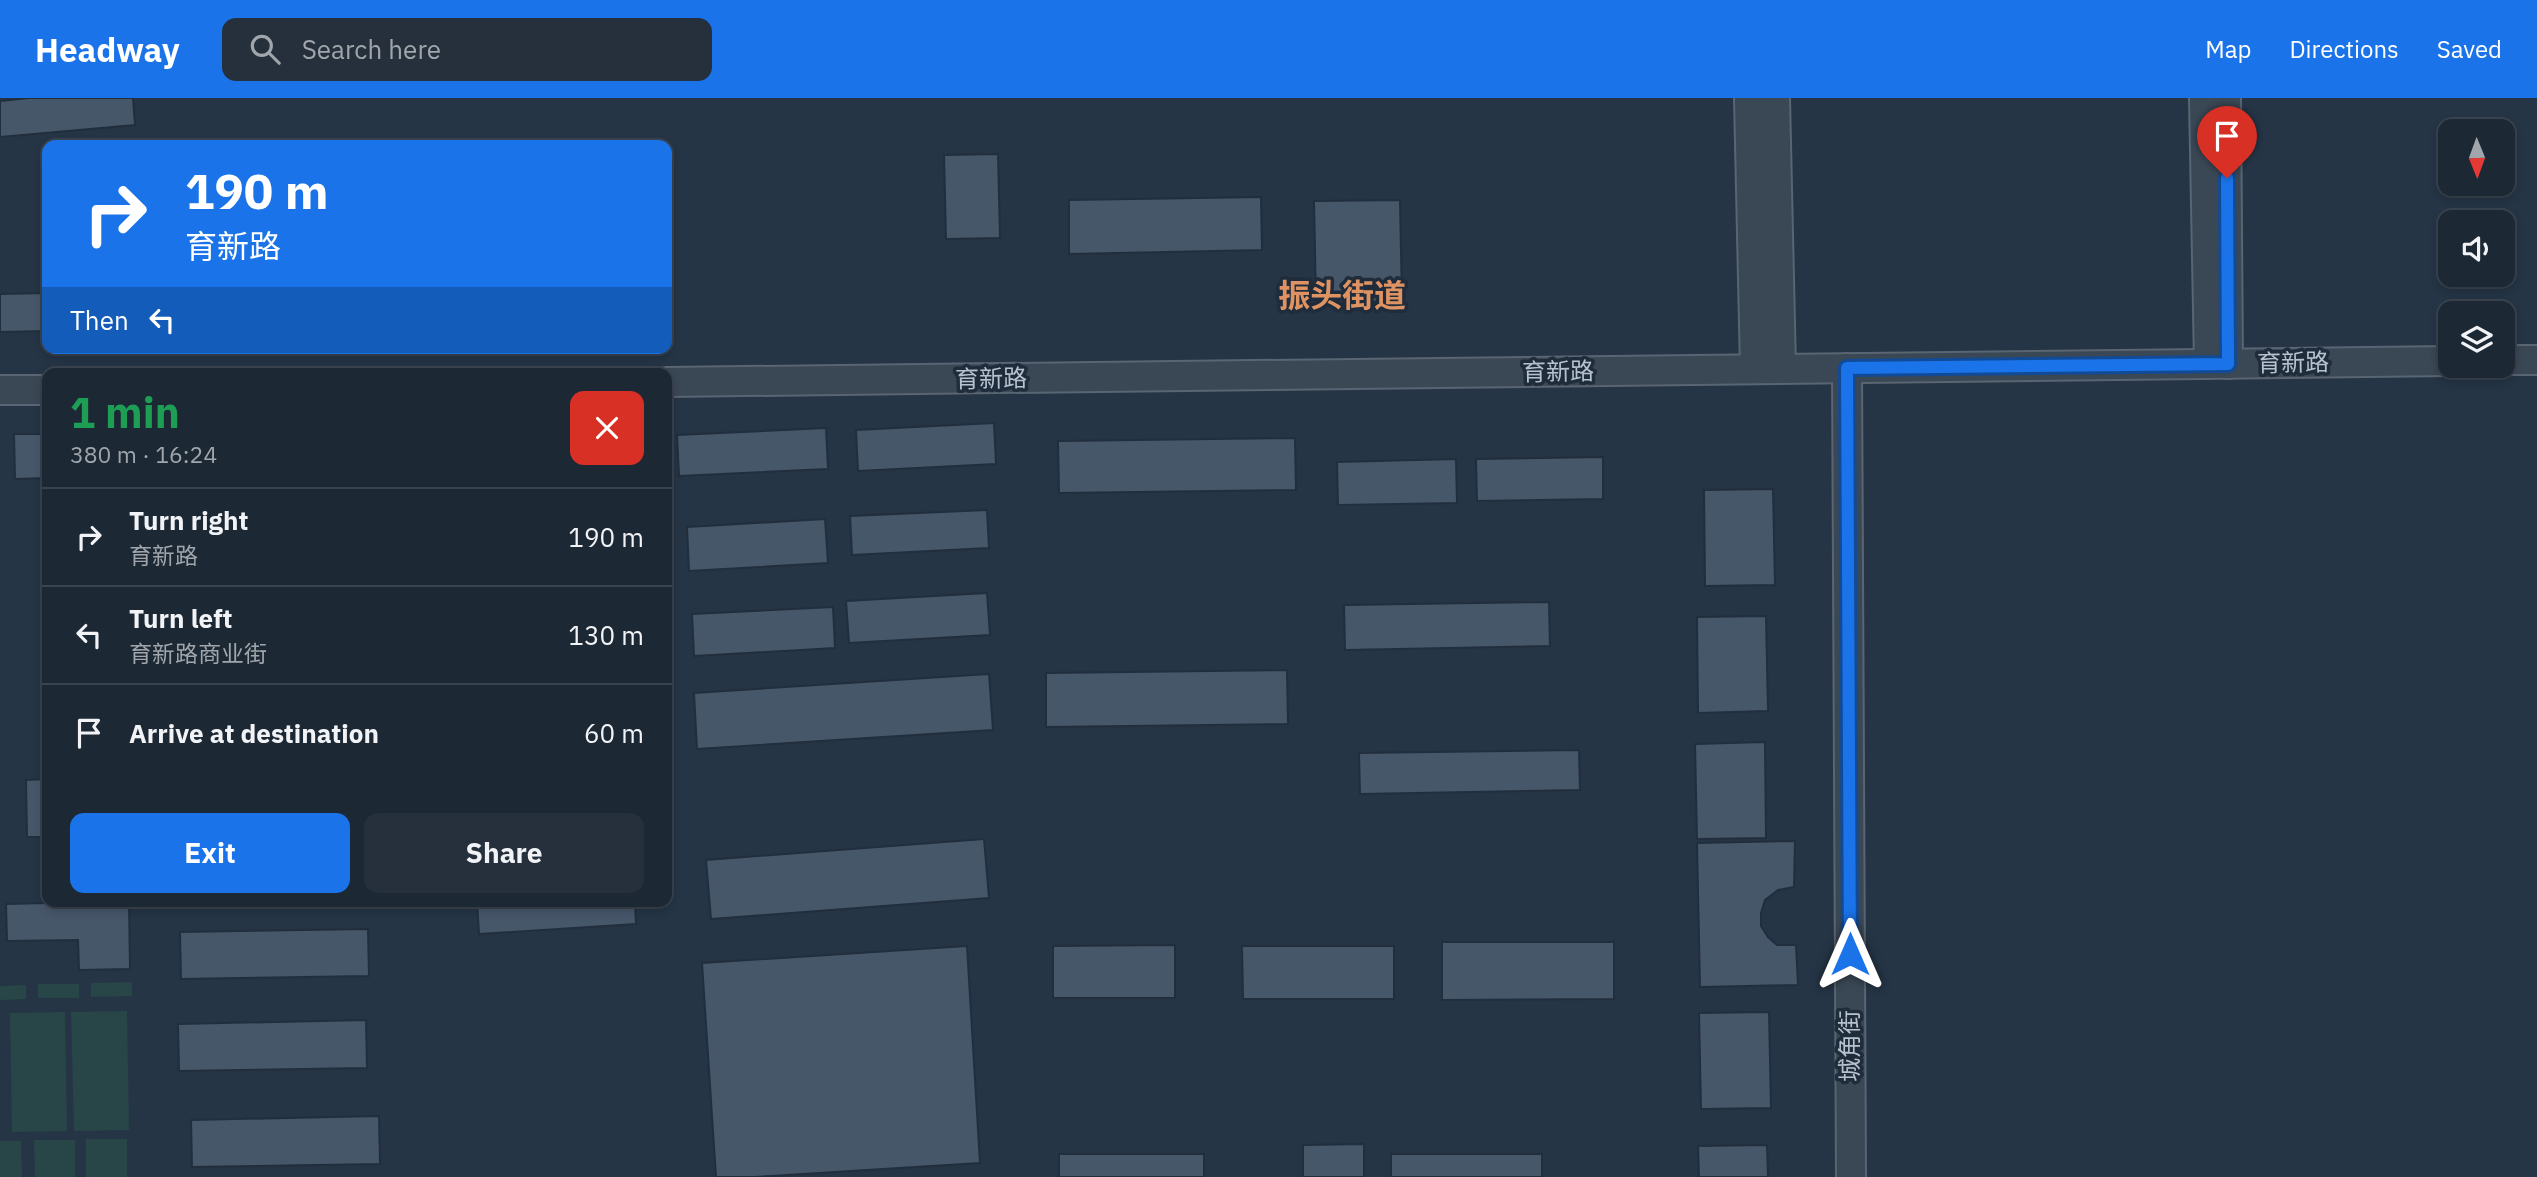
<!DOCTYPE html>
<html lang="en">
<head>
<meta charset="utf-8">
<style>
  :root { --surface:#1c2834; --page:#25303c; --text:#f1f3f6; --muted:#a0a6ac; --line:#3a444f; --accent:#1a73e8 }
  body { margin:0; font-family:"IBM Plex Sans","Noto Sans SC",sans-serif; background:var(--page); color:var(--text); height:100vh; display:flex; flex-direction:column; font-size:26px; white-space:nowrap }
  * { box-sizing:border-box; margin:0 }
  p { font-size:23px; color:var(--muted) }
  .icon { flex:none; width:38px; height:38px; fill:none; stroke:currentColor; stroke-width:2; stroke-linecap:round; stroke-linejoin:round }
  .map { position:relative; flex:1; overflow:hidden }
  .drawer { position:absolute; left:42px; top:270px; width:630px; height:539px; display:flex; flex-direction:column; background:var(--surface); border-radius:14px; box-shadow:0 4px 10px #0003,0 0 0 2px var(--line) }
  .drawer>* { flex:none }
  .top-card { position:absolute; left:42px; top:42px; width:630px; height:214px; border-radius:14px; box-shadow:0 4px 10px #0003,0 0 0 2px var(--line); background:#1a73e8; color:#fff; overflow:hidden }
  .needle { width:46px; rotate:179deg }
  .tools { position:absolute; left:2438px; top:21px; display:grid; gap:14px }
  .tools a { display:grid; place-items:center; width:77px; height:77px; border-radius:14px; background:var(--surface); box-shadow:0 4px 10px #0003,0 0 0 2px var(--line); font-size:35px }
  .pin { position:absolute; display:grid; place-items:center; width:60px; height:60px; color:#fff; margin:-72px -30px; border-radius:50% 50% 50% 0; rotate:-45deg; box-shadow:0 0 7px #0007 }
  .pin .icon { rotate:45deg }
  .me { position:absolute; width:77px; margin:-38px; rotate:0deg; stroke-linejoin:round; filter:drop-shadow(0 0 5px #0008) }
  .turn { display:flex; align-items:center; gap:24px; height:147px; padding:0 28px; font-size:32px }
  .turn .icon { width:91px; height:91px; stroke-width:2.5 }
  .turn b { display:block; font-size:49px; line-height:60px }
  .then { display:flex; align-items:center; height:66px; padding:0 28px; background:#0003; gap:14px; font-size:26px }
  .round { display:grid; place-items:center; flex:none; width:74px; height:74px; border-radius:14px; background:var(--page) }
  .head { display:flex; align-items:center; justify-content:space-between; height:119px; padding:0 28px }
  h1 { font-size:42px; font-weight:800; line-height:52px; color:#1e9e55 }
  .button { display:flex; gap:14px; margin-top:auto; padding:14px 28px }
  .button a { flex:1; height:80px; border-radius:14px; background:var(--accent); color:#fff; font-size:28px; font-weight:800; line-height:80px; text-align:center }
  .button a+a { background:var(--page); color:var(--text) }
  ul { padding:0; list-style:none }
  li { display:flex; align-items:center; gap:21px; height:98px; padding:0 28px; border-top:2px solid var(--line) }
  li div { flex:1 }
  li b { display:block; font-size:26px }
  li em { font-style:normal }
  header { display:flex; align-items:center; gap:42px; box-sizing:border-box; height:98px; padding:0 35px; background:var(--accent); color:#fff }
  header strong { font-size:33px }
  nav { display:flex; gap:38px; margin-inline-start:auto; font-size:24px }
  .search { width:490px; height:63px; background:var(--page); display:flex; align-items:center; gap:18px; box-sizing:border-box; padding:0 24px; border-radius:14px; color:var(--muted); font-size:26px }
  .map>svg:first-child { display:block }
  .green { fill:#284547 }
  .building { fill:#47576a; stroke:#212e3d; stroke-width:2 }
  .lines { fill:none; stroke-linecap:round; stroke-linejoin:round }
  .minor-casing { stroke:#596572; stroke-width:32 }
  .minor { stroke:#3a4755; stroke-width:28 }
  .route-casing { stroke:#114b97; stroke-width:18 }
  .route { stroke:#1a73e8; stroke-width:12 }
  .labels { text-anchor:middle; stroke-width:7; stroke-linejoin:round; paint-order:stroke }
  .street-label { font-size:24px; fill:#b8c2ce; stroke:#1f2c3b }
  .district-label { font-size:32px; font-weight:bold; fill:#df9363; stroke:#1f2c3b }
</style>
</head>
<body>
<header>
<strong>Headway</strong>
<div class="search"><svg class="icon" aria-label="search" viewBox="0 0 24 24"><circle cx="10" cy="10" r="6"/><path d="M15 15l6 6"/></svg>Search here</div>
<nav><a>Map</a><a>Directions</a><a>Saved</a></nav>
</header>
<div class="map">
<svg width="2537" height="1079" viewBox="0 0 2537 1079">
  <rect width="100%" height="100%" fill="#253546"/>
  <g class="green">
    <polygon points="132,884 132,898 91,899 91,885"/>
    <rect x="38" y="886" width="41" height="14"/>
    <polygon points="26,887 26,901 0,902 0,888"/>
    <polygon points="127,913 129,1032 74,1033 71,914"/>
    <polygon points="65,914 67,1033 12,1034 10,915"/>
    <rect x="86" y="1041" width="41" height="38"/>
    <polygon points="34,1042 75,1042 75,1079 35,1079"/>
    <polygon points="0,1043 21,1043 22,1079 0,1079"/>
  </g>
  <g class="building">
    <polygon points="29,0 133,0 135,27 0,39 0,3"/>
    <polygon points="998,56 1000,140 946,141 944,57"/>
    <polygon points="1261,99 1262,152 1069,156 1069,102"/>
    <polygon points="1400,102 1402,203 1316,205 1314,103"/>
    <polygon points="47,195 47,233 0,234 0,196"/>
    <polygon points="994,325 996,366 858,373 856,332"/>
    <polygon points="826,330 828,371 679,378 677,337"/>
    <polygon points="14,336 47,336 47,380 15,381"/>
    <polygon points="1295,340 1296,392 1059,395 1058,343"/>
    <polygon points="1603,359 1603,401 1477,403 1476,361"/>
    <polygon points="1456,361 1457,405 1338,407 1337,364"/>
    <polygon points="1773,391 1775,487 1705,488 1704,392"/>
    <polygon points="987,412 989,450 852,457 850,418"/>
    <polygon points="825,421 828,465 689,473 687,429"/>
    <polygon points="987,495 990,537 849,545 846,503"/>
    <polygon points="1549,504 1550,548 1345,552 1344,507"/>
    <polygon points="833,509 835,550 694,558 692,516"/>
    <polygon points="1766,518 1768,613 1698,615 1697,519"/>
    <polygon points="1287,572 1288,626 1046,629 1046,575"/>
    <polygon points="989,576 993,632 697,651 694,595"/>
    <polygon points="1765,644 1766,740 1697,741 1695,646"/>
    <polygon points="1579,652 1580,692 1360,696 1359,655"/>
    <polygon points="47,681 47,739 27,739 26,682"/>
    <polygon points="984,741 989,800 711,821 706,762"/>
    <polygon points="1795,743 1794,789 1778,792 1765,802 1761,815 1761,828 1768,839 1777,847 1796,847 1798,887 1700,889 1697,745"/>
    <polygon points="129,803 130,871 79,872 78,842 7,843 6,806"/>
    <polygon points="477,803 635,803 636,826 479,836"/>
    <polygon points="368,831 369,878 181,881 180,834"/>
    <polygon points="1442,844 1614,844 1614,901 1442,902"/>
    <polygon points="1175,847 1175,900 1053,900 1053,848"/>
    <polygon points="967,848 980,1065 755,1079 716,1079 702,865"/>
    <polygon points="1242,848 1394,848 1394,901 1243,901"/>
    <polygon points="1769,914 1771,1010 1701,1011 1699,915"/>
    <polygon points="366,922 367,970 179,973 178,926"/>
    <polygon points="379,1018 380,1066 192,1069 191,1022"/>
    <polygon points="1364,1046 1364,1079 1303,1079 1303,1047"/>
    <polygon points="1767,1047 1768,1079 1699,1079 1698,1048"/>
    <rect x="1059" y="1056" width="145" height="23"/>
    <rect x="1391" y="1056" width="151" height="23"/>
  </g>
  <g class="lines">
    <defs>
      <g id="minor">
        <polyline points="1749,0 1755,271"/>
        <polyline points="1775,0 1781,271"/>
        <polyline points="2204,0 2209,266"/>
        <polyline points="2226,0 2228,266"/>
        <polyline points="2502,262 2537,262"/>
        <polyline points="1847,270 1851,1079"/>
        <polyline points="667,284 2450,263"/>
        <polyline points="0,292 47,292"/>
      </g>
    </defs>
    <use href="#minor" class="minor-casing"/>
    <use href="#minor" class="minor"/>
  </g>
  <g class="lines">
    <defs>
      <polyline id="route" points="1850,856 1847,270 2228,266 2227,80"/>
    </defs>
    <use href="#route" class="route-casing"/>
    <use href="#route" class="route"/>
  </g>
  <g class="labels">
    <g class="street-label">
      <text transform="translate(2293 265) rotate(-1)" y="8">育新路</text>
      <text transform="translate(1558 274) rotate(-1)" y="8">育新路</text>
      <text transform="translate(991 281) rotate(-1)" y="8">育新路</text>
      <text transform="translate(1850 948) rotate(-90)" y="8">城角街</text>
    </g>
    <g class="district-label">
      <text x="1342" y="209">振头街道</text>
    </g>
  </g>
</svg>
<div class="tools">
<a><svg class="needle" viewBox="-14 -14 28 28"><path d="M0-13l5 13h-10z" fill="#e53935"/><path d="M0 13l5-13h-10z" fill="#a0a6ac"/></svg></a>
<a><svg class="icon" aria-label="sound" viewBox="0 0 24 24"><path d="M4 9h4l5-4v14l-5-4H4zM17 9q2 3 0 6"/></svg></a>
<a><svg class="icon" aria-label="layers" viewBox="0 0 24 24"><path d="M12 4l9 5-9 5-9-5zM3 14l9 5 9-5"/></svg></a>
</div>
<div class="pin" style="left:2227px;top:80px;background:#d93025"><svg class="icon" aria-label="arrive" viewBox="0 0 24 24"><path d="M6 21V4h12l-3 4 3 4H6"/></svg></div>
<svg class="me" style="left:1850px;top:856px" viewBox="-20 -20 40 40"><path d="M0-17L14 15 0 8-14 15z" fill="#1a73e8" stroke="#fff" stroke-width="4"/></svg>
<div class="top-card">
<div class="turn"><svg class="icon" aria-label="right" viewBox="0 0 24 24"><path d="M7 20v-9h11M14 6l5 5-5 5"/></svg><div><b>190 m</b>育新路</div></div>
<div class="then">Then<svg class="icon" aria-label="left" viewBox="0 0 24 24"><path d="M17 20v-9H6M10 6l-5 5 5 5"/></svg></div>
</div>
<section class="drawer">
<div class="head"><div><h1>1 min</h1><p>380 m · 16:24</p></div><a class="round" style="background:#d93025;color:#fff"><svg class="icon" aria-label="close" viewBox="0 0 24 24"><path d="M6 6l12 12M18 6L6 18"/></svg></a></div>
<ul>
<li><svg class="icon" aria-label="right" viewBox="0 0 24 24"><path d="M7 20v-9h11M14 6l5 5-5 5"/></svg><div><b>Turn right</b><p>育新路</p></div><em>190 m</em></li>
<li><svg class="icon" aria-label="left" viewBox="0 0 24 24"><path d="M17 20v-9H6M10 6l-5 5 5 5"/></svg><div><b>Turn left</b><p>育新路商业街</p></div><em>130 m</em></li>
<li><svg class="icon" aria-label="arrive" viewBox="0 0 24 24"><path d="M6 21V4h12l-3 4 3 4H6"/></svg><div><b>Arrive at destination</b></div><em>60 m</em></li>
</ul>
<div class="button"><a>Exit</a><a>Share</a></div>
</section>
</div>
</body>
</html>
